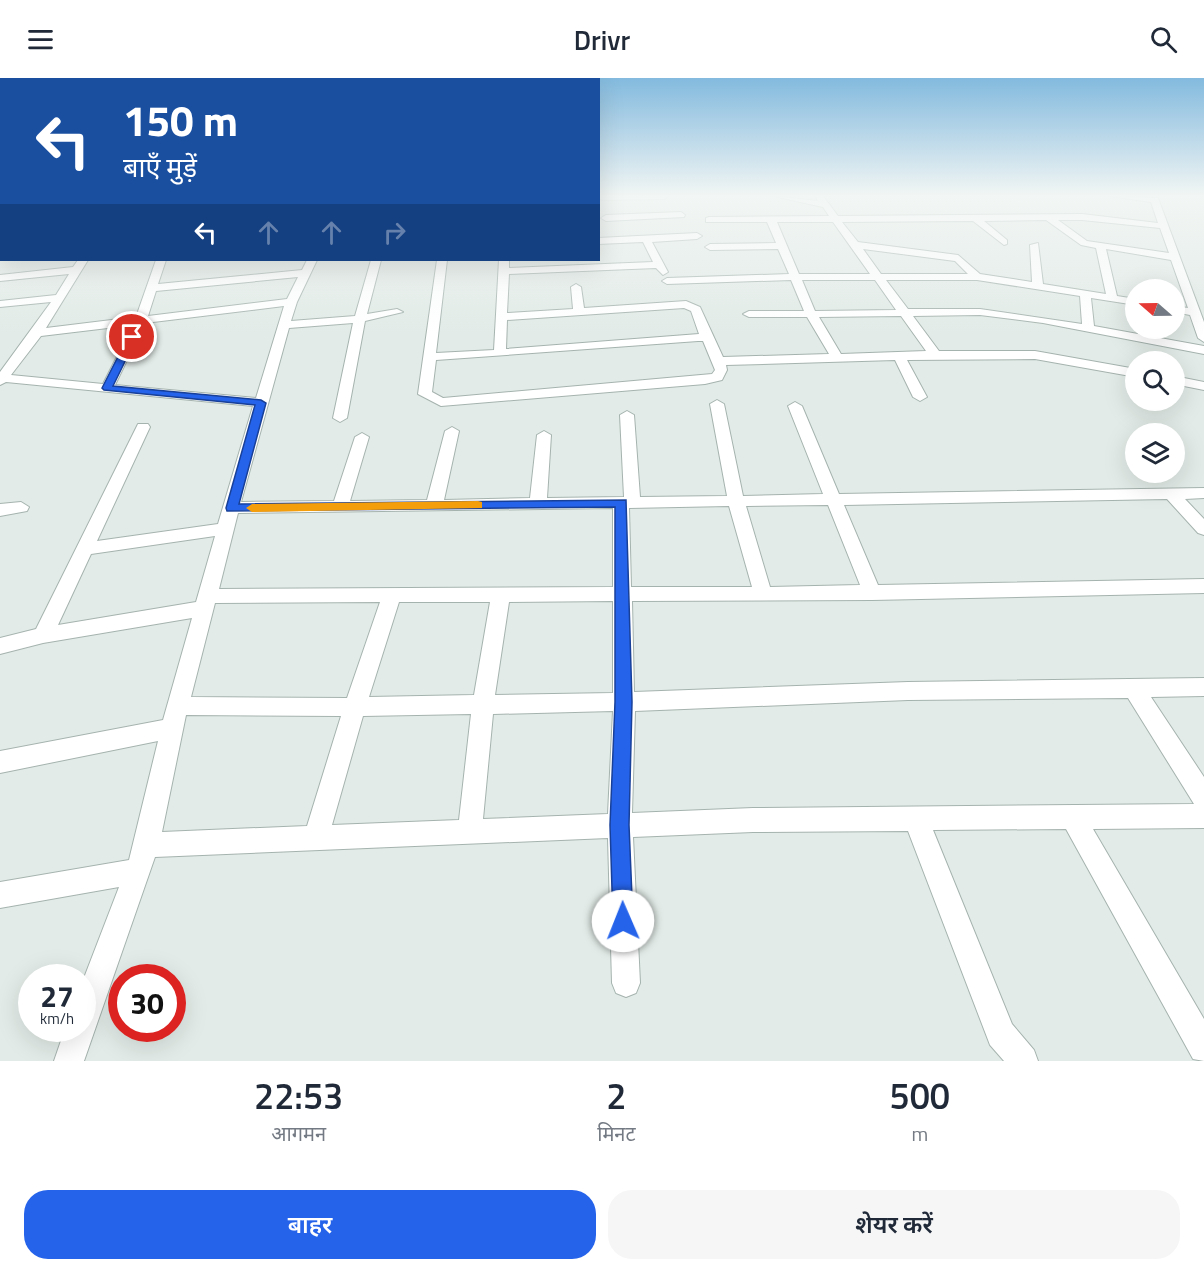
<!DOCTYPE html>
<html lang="hi">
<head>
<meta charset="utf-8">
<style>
  :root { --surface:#fff; --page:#f6f6f7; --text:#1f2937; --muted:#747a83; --accent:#2563eb }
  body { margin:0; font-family:"Titillium Web","Noto Sans Devanagari",sans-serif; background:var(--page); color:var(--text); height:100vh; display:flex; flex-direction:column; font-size:22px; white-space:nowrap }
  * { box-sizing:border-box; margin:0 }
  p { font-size:20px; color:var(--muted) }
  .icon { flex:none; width:33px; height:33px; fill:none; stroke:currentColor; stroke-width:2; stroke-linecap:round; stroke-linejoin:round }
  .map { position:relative; height:983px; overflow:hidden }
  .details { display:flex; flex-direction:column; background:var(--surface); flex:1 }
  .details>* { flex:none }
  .guide { position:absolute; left:0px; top:0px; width:600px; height:183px; box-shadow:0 6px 24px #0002; background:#1a4fa0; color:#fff; overflow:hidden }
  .needle { width:39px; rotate:290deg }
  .controls { position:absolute; left:1125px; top:201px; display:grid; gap:12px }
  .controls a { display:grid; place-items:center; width:60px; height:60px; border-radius:50%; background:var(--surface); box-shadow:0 6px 24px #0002; font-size:30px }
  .speed { position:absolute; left:18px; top:886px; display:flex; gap:12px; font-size:30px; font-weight:700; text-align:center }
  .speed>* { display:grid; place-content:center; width:78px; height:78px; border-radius:50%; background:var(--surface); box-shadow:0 6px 24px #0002; line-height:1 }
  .speed small { font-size:15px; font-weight:400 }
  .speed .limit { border:9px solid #d22; background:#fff; color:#111 }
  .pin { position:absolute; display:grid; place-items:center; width:51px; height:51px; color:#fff; margin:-26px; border:3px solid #fff; border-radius:50%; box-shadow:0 2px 6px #0007 }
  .me { position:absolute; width:66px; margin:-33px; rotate:359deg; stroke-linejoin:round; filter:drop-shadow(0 0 4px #0008) }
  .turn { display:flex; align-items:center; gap:21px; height:126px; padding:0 24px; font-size:27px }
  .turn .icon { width:78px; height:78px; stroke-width:2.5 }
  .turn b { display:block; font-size:42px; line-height:51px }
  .lanes { display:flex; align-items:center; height:57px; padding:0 24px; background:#0003; justify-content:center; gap:30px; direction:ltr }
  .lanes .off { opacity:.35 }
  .eta { display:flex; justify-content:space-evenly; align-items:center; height:102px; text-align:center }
  .eta b { font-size:36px; font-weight:600; line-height:42px }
  .cta { display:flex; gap:12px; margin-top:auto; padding:12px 24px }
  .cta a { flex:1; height:69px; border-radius:24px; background:var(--accent); color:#fff; font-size:24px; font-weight:600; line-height:69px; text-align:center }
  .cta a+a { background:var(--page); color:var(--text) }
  header { display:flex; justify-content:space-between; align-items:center; height:78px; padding:0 24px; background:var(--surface); font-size:27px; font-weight:600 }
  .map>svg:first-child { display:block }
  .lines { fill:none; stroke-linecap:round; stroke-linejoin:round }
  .street-casing { stroke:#a5b3ae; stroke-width:2 }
  .street { fill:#fff; fill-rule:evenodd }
  .route { fill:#2563eb; stroke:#184099; stroke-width:1.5 }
  .slow { fill:#f59e0b }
</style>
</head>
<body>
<header><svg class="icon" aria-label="menu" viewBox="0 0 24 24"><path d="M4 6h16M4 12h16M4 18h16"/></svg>Drivr<svg class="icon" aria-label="search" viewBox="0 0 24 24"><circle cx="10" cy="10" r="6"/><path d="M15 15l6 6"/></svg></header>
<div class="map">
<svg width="1204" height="983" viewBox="0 0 1204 983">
  <rect width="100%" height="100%" fill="#e2ebe7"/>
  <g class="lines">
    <defs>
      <g id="street">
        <polygon points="598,118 668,118 664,121 601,122"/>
        <path d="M773 118 818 123 815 118H823L838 138 1082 136 1158 145 1151 124 1110 118 1158 120 1204 244V264L1198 260 1190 237 1174 234V228L1188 230 1171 182 1106 171 1117 218 1136 221V227L1091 220 1094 248 1204 268V276L1043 245 980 237 913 238 939 273H1035L1136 291V299L1035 281 907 282 927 319 920 323 913 319 895 282 726 287 727 292 722 302 705 306 441 328 418 316 437 182H447L436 275 494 272 499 182H509V190L653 184 643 164 598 166V160L697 155 702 158 697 161 652 164 668 194 663 197 656 190 509 196 507 235 573 231 571 209 576 206 581 209 584 230 686 223 700 229 723 279 829 276 807 239H749L743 236 749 233H804L791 202 667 206 662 203 667 200 789 196 778 171 710 172 705 169 710 166 776 165 767 144H706V140L709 139 829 138 823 129ZM1046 142 1081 167 1096 170 1106 216 1043 206 1038 165 1030 167 1032 204 980 196 958 177 858 164 842 144 973 143 1004 167 1007 166V162L984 143ZM1058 142H1082L1160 150 1169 175 1087 163ZM777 144H833L870 196H799ZM863 171 955 183 968 196H881ZM802 202H875L896 232 815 233ZM886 202H977L1080 218 1082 246 980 231H908ZM684 230 691 233 699 256 506 271 507 242ZM901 238 926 273 841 276 819 239ZM698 263H703L715 292 712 296 443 320 432 314 436 282Z"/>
        <rect x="0" y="123" width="2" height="6"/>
        <polygon points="681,134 685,137 684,139 606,143 601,140 606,137"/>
        <rect x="0" y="145" width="2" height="6"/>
        <rect x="0" y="169" width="2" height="6"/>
        <path d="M78 182H88L46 250 136 239 156 182H166L158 206 302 192 307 182H317L297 224 291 243 355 238 371 182H381L367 236 397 231 403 234 365 243 347 340 340 344 333 340 353 245 289 250 241 424 334 423 355 359 362 355 369 359 350 423 427 422 445 353 452 349 459 353 444 422 530 420 537 357 544 353 551 357 547 420 624 419 620 337 627 333 634 337 640 419 727 418 710 326 717 322 724 326 743 418 823 416 788 328 795 324 802 328 839 416 1204 410V420L1185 421 1204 441V457L1198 455 1167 421 844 427 878 507 1204 501V515L872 522 632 523 634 614 908 604 1204 600V618L1151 619 1204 699V750L1093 751 1204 941V983L1193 981 1066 751 933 752 1012 946 1034 972 1038 983H1004L990 967 908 753 753 754 633 759 640 905 636 915 626 919 616 915 612 905 608 760 155 779 84 983H54L65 951H82V905L119 809 0 830V804L129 782 158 663 0 695V673L163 642 192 540 43 565 0 576V560L36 551 138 346H148L150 349 97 463 218 446 253 328 6 304 0 307V294L51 224 0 229V223L56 217 69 196 0 203V197L73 189ZM298 199 287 221 148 238 156 213ZM284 228 256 320 115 307 145 245ZM133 247 103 306 11 297 41 258ZM828 427 860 507 770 509 746 428ZM729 428 752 509H631L629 430ZM613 430V509L219 511 238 435ZM215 458 196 524 58 547 91 476ZM613 523V615L495 617 509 524ZM380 524 347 620 191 619 215 525ZM399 524H490L474 617 369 619ZM1128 620 1194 726 753 730 632 735 635 633 908 622ZM613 633 608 736 483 741 493 636ZM471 636 459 742 332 747 363 638ZM186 637 341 638 307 748 162 754Z"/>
        <polygon points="1174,298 1204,304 1204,312 1174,306"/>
        <polygon points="21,424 29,429 27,433 0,438 0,426"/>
      </g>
    </defs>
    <use href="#street" class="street-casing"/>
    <use href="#street" class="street"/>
  </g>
  <linearGradient id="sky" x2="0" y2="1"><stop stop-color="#83bade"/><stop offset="0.46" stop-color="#f2f6f4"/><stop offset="1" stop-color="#f2f6f4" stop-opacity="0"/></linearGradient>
  <rect width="1204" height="256" fill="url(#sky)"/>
  <polygon class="route" points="132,256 137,259 113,308 261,322 266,325 239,426 626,422 632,624 629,747 633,843 630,850 623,853 616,850 613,843 610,747 615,624 615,429 227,433 226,430 255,327 104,312 102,310 128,259"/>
  <polygon class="slow" points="478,423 482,424 482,430 252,434 246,430 252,426"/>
</svg>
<div class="controls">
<a><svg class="needle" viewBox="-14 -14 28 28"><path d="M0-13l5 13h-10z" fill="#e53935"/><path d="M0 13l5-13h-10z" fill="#747a83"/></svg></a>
<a><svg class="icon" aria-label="search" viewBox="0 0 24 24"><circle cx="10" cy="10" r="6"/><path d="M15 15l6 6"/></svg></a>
<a><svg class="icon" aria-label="layers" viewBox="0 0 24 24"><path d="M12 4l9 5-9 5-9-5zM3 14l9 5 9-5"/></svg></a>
</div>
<div class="speed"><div>27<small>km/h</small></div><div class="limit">30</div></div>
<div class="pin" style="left:132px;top:259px;background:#d93025"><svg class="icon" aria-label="arrive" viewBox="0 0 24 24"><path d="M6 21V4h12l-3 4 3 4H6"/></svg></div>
<svg class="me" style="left:623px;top:843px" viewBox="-20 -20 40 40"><circle r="19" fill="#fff"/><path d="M0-13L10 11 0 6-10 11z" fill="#2563eb"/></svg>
<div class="guide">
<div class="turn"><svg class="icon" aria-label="left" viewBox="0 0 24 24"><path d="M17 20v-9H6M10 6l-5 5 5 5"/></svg><div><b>150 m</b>बाएँ मुड़ें</div></div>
<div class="lanes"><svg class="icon" aria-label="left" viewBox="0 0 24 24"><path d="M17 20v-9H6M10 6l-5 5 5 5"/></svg><svg class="icon off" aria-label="ahead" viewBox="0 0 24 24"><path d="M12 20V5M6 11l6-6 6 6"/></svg><svg class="icon off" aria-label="ahead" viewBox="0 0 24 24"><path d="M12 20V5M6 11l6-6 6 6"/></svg><svg class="icon off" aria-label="right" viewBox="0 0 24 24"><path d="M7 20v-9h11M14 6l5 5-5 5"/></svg></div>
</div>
</div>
<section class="details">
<div class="eta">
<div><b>22:53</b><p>आगमन</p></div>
<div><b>2</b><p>मिनट</p></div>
<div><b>500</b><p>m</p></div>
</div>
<div class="cta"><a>बाहर</a><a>शेयर करें</a></div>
</section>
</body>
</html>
